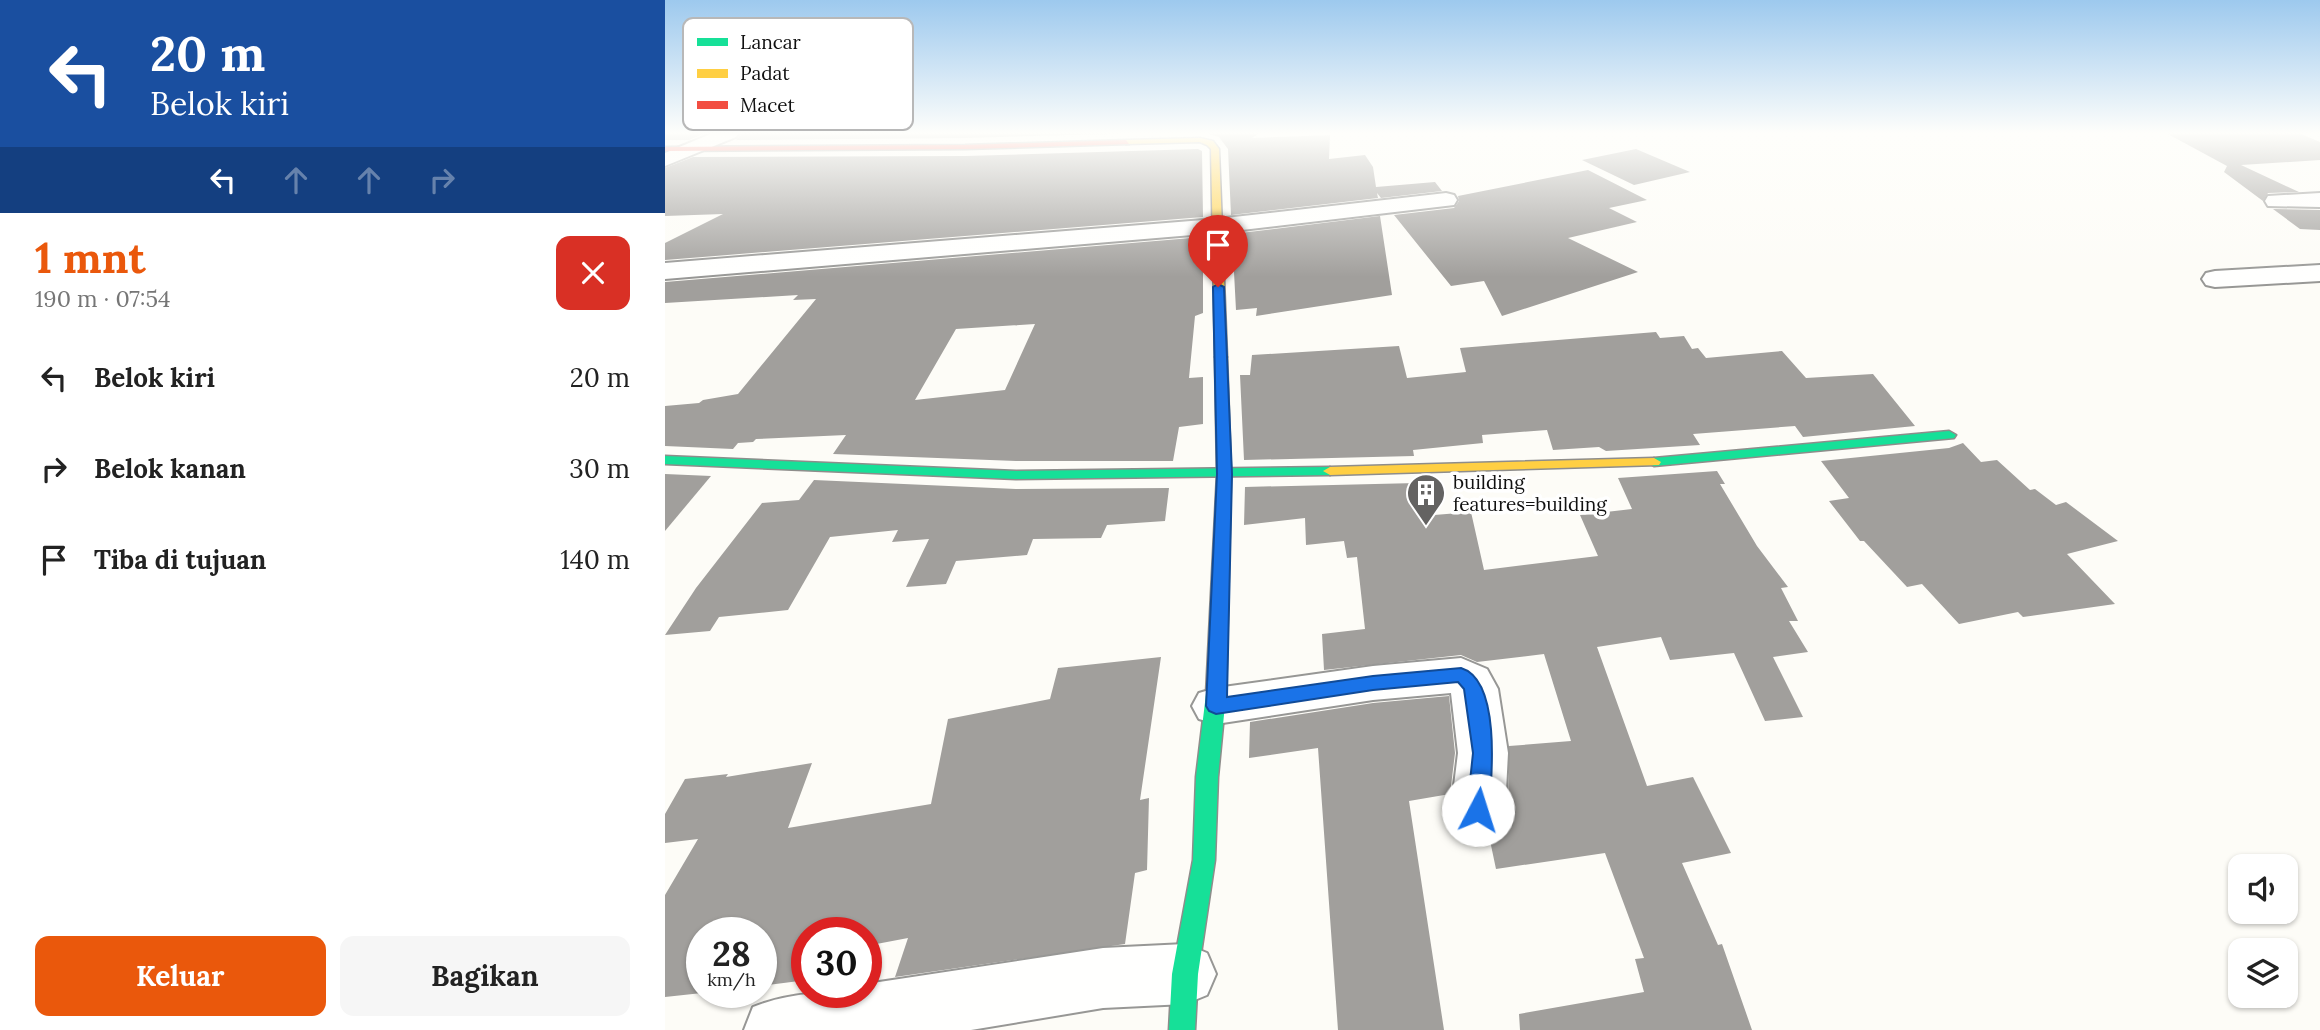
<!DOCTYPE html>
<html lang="id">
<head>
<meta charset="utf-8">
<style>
  :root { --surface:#fff; --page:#f6f6f6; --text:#222; --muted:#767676; --accent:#ea580c }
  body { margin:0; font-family:Lora,serif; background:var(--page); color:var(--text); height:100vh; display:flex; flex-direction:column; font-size:26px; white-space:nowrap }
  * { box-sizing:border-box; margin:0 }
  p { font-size:23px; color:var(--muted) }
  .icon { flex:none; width:38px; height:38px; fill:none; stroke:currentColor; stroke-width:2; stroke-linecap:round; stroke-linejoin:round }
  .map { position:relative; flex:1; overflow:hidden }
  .drawer { display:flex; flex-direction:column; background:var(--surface); width:665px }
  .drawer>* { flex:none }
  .hud { background:#1a4fa0; color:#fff; overflow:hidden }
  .fabs { position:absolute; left:1563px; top:854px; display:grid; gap:14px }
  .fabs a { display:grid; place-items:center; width:70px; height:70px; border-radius:14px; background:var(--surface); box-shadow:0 2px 5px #0004; font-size:35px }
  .speed { position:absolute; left:21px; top:917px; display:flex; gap:14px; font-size:35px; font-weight:700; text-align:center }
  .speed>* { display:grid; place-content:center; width:91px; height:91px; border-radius:50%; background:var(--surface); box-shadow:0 2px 5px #0004; line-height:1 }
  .speed small { font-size:18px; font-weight:400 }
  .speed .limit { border:10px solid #d22; background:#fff; color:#111 }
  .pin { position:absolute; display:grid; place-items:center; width:60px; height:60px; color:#fff; margin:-72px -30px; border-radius:50% 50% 50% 0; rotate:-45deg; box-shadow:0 0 7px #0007 }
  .pin .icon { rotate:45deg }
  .me { position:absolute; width:77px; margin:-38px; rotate:5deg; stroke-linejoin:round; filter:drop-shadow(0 0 5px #0008) }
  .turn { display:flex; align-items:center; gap:24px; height:147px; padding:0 35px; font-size:32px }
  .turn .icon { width:91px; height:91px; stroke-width:2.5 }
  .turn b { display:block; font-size:49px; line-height:60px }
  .lanes { display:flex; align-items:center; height:66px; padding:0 35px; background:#0003; justify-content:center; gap:35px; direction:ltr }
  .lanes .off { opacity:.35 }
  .round { display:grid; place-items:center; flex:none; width:74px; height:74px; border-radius:14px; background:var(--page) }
  .overview { display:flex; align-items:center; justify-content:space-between; height:119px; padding:0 35px }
  h1 { font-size:42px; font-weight:800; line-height:52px; color:var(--accent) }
  .primary-button { display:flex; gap:14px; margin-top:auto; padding:14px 35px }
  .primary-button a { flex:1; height:80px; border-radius:14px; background:var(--accent); color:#fff; font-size:28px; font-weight:800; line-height:80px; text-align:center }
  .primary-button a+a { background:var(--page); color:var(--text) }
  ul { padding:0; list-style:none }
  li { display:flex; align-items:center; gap:21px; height:91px; padding:0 35px }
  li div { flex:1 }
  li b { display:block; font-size:26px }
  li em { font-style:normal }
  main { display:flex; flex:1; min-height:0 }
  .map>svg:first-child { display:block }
  .building { fill:#a19f9c; fill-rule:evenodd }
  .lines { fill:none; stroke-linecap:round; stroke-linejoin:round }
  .street-casing { stroke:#979795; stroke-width:4 }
  .fast-casing { stroke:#8e8d8b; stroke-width:3 }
  .slow-casing { stroke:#8e8d8b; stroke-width:3 }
  .jam-casing { stroke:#8e8d8b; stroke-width:3 }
  .street { fill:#fffffe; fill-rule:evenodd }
  .fast { fill:#16e098; fill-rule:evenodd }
  .slow { fill:#ffcf43; fill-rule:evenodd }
  .jam { fill:#f24e42; fill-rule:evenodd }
  .route { fill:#1a73e8; stroke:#114b97; stroke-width:2 }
  .labels { text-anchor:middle; stroke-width:7; stroke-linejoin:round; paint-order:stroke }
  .poi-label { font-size:19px; fill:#111; stroke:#fff; text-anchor:start }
  .key { fill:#fff; stroke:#b8b8b8; stroke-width:2 }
  .key-label { font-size:19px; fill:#111 }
</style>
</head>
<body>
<main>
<section class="drawer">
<div class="hud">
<div class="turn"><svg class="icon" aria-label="left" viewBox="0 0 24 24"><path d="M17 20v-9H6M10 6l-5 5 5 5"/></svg><div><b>20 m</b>Belok kiri</div></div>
<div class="lanes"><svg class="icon" aria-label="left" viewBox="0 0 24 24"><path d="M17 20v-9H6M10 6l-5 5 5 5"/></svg><svg class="icon off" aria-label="ahead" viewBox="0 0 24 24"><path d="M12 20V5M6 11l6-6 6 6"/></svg><svg class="icon off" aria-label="ahead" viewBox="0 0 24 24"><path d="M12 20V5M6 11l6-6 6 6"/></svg><svg class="icon off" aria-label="right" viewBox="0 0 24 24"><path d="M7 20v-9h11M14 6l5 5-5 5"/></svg></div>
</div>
<div class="overview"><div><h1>1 mnt</h1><p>190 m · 07:54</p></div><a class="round" style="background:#d93025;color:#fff"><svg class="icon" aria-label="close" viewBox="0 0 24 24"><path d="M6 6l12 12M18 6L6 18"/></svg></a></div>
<ul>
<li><svg class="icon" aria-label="left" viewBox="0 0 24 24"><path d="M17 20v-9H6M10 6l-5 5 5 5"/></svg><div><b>Belok kiri</b></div><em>20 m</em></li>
<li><svg class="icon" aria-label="right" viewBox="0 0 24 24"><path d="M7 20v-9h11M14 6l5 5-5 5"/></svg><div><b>Belok kanan</b></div><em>30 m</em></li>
<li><svg class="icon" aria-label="arrive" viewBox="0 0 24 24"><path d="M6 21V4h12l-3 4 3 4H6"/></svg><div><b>Tiba di tujuan</b></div><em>140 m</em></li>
</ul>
<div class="primary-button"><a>Keluar</a><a>Bagikan</a></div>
</section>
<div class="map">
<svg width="1655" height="1030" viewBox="0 0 1655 1030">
  <rect width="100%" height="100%" fill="#fdfcf7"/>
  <g class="building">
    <polygon points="0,133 41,133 24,140 0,140"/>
    <polygon points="77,133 485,133 300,138 71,140"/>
    <polygon points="540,133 595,133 587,138 665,135 664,159 700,155 708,167 711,187 770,182 777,191 716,198 712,193 713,198 566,215 563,149 554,137"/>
    <polygon points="1501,133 1634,133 1655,142 1655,160 1576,165 1634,192 1603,193 1598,201 1559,172 1562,166"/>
    <polygon points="533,149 537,151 538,217 0,260 0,243 58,214 0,216 0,168 28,157 300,156"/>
    <polygon points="971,149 1025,172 969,185 917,160"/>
    <polygon points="923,170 982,200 944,208 972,222 903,238 973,272 837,316 819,281 786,286 729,215 789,208 794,201 793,196"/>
    <polygon points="1608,209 1655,210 1655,230 1635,229"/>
    <polygon points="715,216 727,295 591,316 592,308 571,310 567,234"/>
    <path d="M538 237V313L530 316 524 378 538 377V424L514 427 508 461H351L168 454 181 435 91 439 88 442 73 443 68 449 0 446V406L34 403 38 400 73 394 151 299 128 300 133 295 0 303V282ZM370 324 340 390 250 400 291 329Z"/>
    <polygon points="991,332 995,338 1019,336 1027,349 1033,348 1041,358 1117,351 1141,378 1208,374 1250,426 1138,437 1130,426 1028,434 1035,445 941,451 934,447 888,450 882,430 817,435 818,443 748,450 749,456 579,460 575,375 585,375 587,355 734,346 742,378 801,372 795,348"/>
    <polygon points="1298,443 1316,462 1332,460 1365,490 1370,489 1391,505 1401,502 1453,541 1402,554 1450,604 1358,617 1353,612 1294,624 1257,584 1242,587 1199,541 1195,541 1164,501 1184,498 1156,461 1284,448"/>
    <polygon points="1052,471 1060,484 1055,484 1092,546 1123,587 1116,588 1133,621 1124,621 1143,652 1108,657 1138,717 1100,721 1069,653 1005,660 996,637 932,647 982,786 1028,777 1066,853 1017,863 1053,945 1057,944 1087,1030 855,1030 854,1014 979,992 970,959 979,958 940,853 831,869 823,831 834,827 843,810 844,746 906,741 879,654 812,662 796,655 659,670 657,634 700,629 692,557 682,558 679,541 641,545 640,518 579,525 580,487 752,483 757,516 806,512 819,570 933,556 915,515 967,509 953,478"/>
    <polygon points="0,474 46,476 0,531"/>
    <polygon points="149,480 351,489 504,488 500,521 442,525 436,538 368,539 362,555 291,561 281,584 241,587 264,539 227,542 233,530 165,537 123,610 54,617 45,631 0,635 31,588 97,503 134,500"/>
    <polygon points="496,657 475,800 484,798 482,870 470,873 460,944 230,977 243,938 201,946 201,933 142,933 142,980 96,986 96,933 37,933 37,993 0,997 0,895 33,839 0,843 0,814 20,779 63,774 61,777 147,763 123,828 266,804 283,719 385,699 393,668"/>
    <polygon points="784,696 790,753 785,794 744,801 779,1030 673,1030 653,748 584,758 585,722 708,703"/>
  </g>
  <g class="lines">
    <defs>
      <g id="street">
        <polygon points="48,133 74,133 71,137 0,166 0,153"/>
        <polygon points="781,193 789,195 792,200 789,205 551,233 0,279 0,263 551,219"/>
        <polygon points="1655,193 1655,207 1603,206 1600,201 1603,196"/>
        <polygon points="1655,265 1655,281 1550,287 1541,285 1537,279 1541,273 1550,271"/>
        <polygon points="796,658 822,669 833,689 843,753 840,810 832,826 813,832 794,826 786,810 793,753 786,693 708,700 551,724 534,719 527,706 534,693 551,688 708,666"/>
        <path d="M520 944 542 953 551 974 542 995 520 1004 438 1008 306 1030H79L88 1007C125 992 162 992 201 992V984L438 948Z"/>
      </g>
      <g id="fast">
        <polygon points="1284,431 1291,435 1289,438 989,466 982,462 989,458"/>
        <polygon points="0,456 351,471 665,467 672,471 665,475 351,479 0,464"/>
        <polygon points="551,687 558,689 561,694 553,777 550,860 533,974 530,1030 504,1030 507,974 528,860 531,777 541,694 544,689"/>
      </g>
      <g id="slow">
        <polygon points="535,138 548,141 554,149 562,357 556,361 550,357 546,149 542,145 535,142 461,144 457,142 461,140"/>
        <polygon points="989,458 996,462 994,465 665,475 658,471 665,467"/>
      </g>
      <g id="jam">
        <polygon points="461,140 464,144 300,149 0,151 0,147 300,145"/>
        <polygon points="556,353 562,357 566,474 561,694 558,699 551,701 544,699 541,694 552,474 550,357"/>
      </g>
    </defs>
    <use href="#street" class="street-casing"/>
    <use href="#fast" class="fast-casing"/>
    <use href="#slow" class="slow-casing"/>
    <use href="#jam" class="jam-casing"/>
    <use href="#street" class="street"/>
    <use href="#fast" class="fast"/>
    <use href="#slow" class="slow"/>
    <use href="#jam" class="jam"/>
  </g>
  <linearGradient id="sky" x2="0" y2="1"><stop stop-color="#9dc9ee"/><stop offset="0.48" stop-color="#fefefb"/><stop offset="1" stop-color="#fefefb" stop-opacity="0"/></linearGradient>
  <rect width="1655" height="277" fill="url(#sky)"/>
  <path class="route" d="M553 284 559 287 567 474 562 697 708 676 796 668C836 680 827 776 824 810L821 817 813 819 805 817 802 810 808 753 799 689 793 682 708 690 551 714 544 711 541 706 552 474 548 287Z"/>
  <defs>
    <symbol id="building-pin" viewBox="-11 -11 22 30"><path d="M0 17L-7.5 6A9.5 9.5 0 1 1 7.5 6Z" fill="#646362" stroke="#fff"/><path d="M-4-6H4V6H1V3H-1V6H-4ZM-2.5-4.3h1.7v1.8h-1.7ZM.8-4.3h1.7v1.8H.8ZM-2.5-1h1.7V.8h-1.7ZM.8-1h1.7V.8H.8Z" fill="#fff"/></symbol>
  </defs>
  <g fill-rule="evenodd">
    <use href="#building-pin" x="739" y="471" width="44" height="60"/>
  </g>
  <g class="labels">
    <g class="poi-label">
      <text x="788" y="489">building<tspan x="788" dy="22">features=building</tspan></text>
    </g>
  </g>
  <rect x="18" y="18" width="230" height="112" rx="10" class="key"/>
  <rect x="32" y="38" width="31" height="8" fill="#16e098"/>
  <rect x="32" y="69" width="31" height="9" fill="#ffcf43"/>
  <rect x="32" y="101" width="31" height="8" fill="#f24e42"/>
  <g class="key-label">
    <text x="75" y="49">Lancar</text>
    <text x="75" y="80">Padat</text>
    <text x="75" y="112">Macet</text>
  </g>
</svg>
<div class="fabs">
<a><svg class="icon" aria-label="sound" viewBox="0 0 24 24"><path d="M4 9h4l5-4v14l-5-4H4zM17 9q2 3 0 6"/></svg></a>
<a><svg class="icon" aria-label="layers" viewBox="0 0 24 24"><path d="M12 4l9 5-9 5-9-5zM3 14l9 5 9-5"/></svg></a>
</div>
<div class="speed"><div>28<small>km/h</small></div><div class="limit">30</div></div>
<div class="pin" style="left:553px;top:287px;background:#d93025"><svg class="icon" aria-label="arrive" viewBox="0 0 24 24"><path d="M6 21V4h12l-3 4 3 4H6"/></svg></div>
<svg class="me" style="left:813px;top:810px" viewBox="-20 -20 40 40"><circle r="19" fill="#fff"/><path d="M0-13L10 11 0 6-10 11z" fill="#1a73e8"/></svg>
</div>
</main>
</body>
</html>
